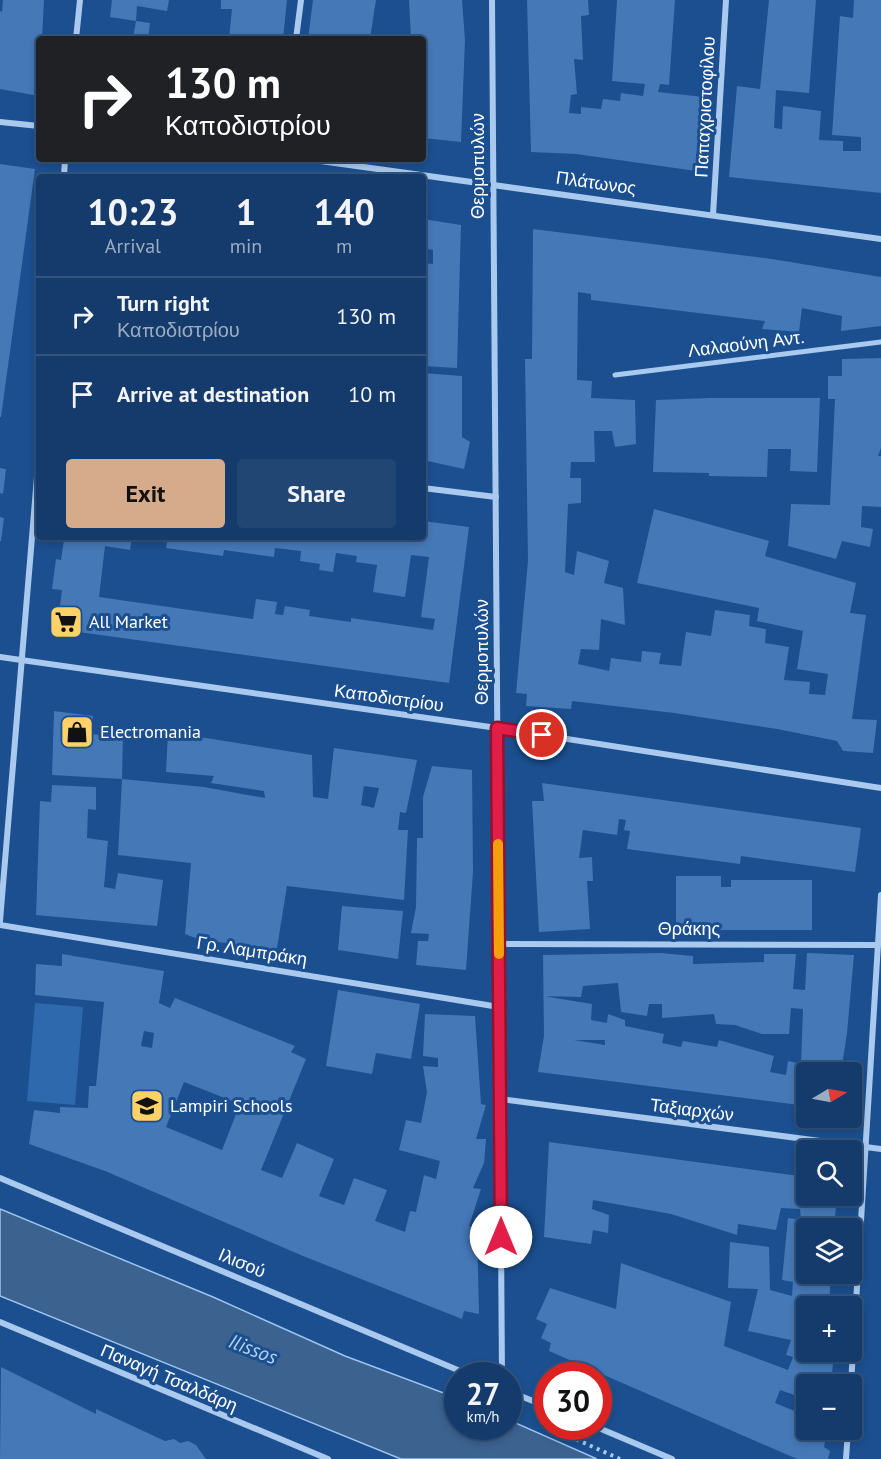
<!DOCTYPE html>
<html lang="en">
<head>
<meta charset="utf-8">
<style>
  :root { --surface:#143b6b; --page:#214673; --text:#f1f3f6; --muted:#9dadc1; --line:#33557e; --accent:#d6ab8b }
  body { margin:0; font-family:"PT Sans",sans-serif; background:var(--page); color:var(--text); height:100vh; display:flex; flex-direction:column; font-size:22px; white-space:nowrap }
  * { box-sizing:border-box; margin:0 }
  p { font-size:20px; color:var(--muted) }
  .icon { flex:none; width:33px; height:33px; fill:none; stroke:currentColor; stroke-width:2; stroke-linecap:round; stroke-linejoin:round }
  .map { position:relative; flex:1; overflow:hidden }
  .sheet { position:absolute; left:36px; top:174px; width:390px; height:366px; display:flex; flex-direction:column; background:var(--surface); border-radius:6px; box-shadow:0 3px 9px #0003,0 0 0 2px var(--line) }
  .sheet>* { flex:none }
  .hud { position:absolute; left:36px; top:36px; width:390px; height:126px; border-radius:6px; box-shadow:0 3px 9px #0003,0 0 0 2px var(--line); background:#202124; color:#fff; overflow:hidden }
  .needle { width:39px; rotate:80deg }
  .buttons { position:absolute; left:796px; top:1062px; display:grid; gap:12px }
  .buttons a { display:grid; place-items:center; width:66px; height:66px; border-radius:6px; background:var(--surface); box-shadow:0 3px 9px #0003,0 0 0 2px var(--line); font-size:30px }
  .speed { position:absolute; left:444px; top:1362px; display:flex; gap:12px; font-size:30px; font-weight:700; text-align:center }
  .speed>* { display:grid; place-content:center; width:78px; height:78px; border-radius:50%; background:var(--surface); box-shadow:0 3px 9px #0003,0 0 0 2px var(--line); line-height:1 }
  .speed small { font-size:15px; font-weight:400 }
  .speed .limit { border:9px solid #d22; background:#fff; color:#111 }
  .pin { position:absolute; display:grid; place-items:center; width:51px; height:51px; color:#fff; margin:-26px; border:3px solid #fff; border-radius:50%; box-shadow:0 2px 6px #0007 }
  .me { position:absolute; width:66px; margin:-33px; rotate:0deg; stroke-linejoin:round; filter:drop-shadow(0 0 4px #0008) }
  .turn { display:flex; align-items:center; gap:21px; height:126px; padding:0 30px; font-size:27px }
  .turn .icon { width:78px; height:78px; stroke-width:2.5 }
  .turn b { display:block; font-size:42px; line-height:51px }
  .eta { display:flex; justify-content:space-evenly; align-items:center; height:102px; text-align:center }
  .eta b { font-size:36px; font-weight:700; line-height:42px }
  .action { display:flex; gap:12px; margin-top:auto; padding:12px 30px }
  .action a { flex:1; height:69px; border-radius:6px; background:var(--accent); color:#111; font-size:24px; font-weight:700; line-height:69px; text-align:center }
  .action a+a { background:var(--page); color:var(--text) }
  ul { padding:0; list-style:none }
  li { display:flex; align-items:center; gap:18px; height:78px; padding:0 30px; border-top:2px solid var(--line) }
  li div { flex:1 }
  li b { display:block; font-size:22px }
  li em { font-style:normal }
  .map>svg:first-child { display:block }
  .green { fill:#2e69ad }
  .water { fill:#3c6290; stroke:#9cc4f0; stroke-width:1.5 }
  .building { fill:#4478b7; fill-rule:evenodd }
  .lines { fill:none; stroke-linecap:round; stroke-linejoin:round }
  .path { stroke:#a9c9ee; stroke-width:4; stroke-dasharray:3 4.5; stroke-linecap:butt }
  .pedestrian { stroke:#a9c9ee; stroke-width:5 }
  .minor { stroke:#a9c9ee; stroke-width:6 }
  .route-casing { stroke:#92132f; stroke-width:15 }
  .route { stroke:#e11d48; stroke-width:10 }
  .slow { stroke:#f59e0b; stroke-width:10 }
  .labels { text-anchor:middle; stroke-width:6; stroke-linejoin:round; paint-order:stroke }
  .street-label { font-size:18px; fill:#fff; stroke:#1b4f8f }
  .poi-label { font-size:18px; fill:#fff; stroke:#1b4f8f; text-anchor:start }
  .water-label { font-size:20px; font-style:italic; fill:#b5d3f5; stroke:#1b4f8f }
</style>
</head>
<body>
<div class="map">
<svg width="881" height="1459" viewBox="0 0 881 1459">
  <rect width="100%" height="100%" fill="#1b4f8f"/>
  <polygon class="green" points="35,1003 83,1007 75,1105 27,1101"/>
  <polygon class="water" points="0,1209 213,1297 345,1356 457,1398 458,1426 508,1426 509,1420 597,1459 401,1459 0,1296"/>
  <g class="building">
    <polygon points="3,0 44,0 42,39 39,39 39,96 0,89 0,11 2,12"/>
    <polygon points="112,0 169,0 167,11 137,6 136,21 110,17"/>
    <polygon points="221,0 287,0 283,39 229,39 232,9 221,9"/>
    <polygon points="313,0 376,0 370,39 308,39"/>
    <polygon points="409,0 462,0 465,40 461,142 423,138 424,39 411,39"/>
    <polygon points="527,0 588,0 589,15 581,16 583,60 574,59 577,94 571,95 569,113 581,114 581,107 601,109 603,99 620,101 621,93 643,96 645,84 612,81 617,0 675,0 669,85 660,84 658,92 704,97 696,171 576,154 531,152"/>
    <polygon points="769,0 816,0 809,93 776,90 774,128 782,129 783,106 821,111 819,140 843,141 843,151 861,151 861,137 832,135 840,16 853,18 854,0 881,0 881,193 729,177 737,86 760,89"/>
    <polygon points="136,21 150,23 148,39 133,38"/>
    <polygon points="0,164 35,169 1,417 0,417"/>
    <polygon points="95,173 119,176 119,177 95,177"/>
    <polygon points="423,219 461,225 457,368 423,366 423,263 433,264 433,250 423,248"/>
    <polygon points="533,229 772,259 881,277 881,326 841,331 842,316 802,308 799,332 762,329 765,321 591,300 591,294 578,292 577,380 592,381 591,398 635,400 636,444 615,447 612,431 594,431 595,462 571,462 570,478 581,478 581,503 568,504 565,572 574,575 577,551 609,561 604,583 623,588 625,625 601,619 599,650 581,649 578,664 609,671 611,658 641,662 642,651 661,653 659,664 681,666 686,632 711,636 715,610 750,615 749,626 766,629 765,643 789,647 784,680 810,682 809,694 825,695 828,674 797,669 803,631 757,621 759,608 637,583 654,509 769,541 765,556 856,583 850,613 866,615 852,719 877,720 873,753 843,751 837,741 777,729 674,713 572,701 571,709 526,706 527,694 516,693 528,561 525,359 532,359"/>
    <polygon points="881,358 881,448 878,456 881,456 881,507 862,506 861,527 873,529 870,547 842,541 836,559 788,546 791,504 830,505 835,399 828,399 828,376 842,376 842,359"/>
    <polygon points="423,373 462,376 462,437 470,442 464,469 423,460"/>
    <polygon points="710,398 820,398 817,472 790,471 791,449 768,449 767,477 709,476 709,473 653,472 656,400"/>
    <polygon points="0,468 6,469 3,494 0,493"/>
    <polygon points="0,517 4,518 1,541 0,541"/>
    <polygon points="423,521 469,527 449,683 57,629 62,590 52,589 56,559 61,560 64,540 74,542 75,537 132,537 130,550 105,546 99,597 253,619 256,599 277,602 275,614 283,615 285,606 310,610 309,616 351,622 351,618 433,630 435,619 421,617 429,557 411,555 405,597 373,592 377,565 356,562 357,556 336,553 333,572 319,570 320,564 300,561 301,551 275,548 274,557 224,550 223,556 166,548 168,537 423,537"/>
    <path d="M54 711 93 716 91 734 123 737 122 779 204 787 265 798 264 791 211 783 214 776 166 772 168 732 312 755 313 797 328 799 334 748 417 760 406 813 400 812 398 830H408L404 900 287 886 277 948 266 950 195 938 185 934 191 863 118 855 122 779 52 775ZM364 786 379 788 374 808 361 805Z"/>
    <polygon points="432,766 472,770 473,872 466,970 416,965 418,941 428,941 429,934 411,933 416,907 417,838 423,838 423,797"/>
    <polygon points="542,783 861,828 855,872 741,856 740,864 627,849 630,831 624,830 626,820 619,819 617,835 583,830 579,858 592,857 593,881 587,881 590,929 539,932 532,801 544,801"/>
    <polygon points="52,785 96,787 96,810 88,809 87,838 108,841 104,887 115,889 118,873 163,880 157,926 36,915 40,801 51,802"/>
    <polygon points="676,876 721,876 721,887 731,887 731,880 812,880 812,930 676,930"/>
    <polygon points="342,906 403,911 398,959 338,950"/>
    <path d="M661 953 693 956V964L764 962V954H796L793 989 805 990 807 953 854 955 847 1033 841 1072H807V1106L538 1072 544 1036 543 955ZM618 983 621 1012 647 1016 649 1004H662V1018L714 1014 716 1024 735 1025 762 1034H789L791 1008 803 1009 801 1064 788 1061 786 1075 770 1072 774 1056 719 1040 717 1047 683 1041 681 1047 662 1043 664 1034 625 1026V1020L608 1014 607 1023 591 1020 592 1004 543 996 581 997 583 986ZM574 1040H605V1045Z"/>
    <path d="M62 954 164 971 159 1003 170 1008 175 998 295 1046 291 1052 306 1059 261 1170 282 1178 297 1143 334 1159 319 1196 344 1205 354 1178 387 1190 375 1221 405 1232 410 1211 416 1212 424 1175 436 1179 440 1161 399 1150 406 1120 421 1123 427 1092 423 1066 438 1067V1058L423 1056 425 1014 475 1016 481 1104 486 1105 476 1139H486L484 1163 473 1188 481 1189 469 1226 477 1228 479 1314 464 1311 462 1319 303 1256 105 1171 29 1144 34 1110 60 1113V1107L88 1108 89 1086H96L104 1002 35 995 36 964 62 966ZM144 1031 154 1033 152 1048 141 1046ZM184 1082 240 1104 222 1150 166 1127Z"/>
    <polygon points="338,990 420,1004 411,1059 376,1053 372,1074 326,1066"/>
    <path d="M549 1142 807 1177V1196H837L834 1228H807V1274H831L829 1303 804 1299 801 1317 807 1318V1352H834L831 1384H807V1430H819L826 1435 824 1447 830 1451 828 1459H797L549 1351 551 1343 541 1338 547 1324 536 1319 550 1288 616 1309 621 1263 731 1302 724 1346 788 1370 793 1357 786 1355 791 1340 748 1331 758 1289 728 1288 730 1242 769 1247 770 1290 792 1296 793 1282 782 1280 788 1218 801 1220 800 1209 781 1208 776 1230 738 1224 737 1235 671 1214 593 1200 592 1209 609 1215 608 1233 593 1230 591 1244 544 1237ZM780 1390 800 1397 797 1412 775 1403Z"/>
    <polygon points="1,1367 96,1414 96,1409 165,1441 174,1439 180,1443 188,1441 196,1445 206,1459 0,1459"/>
  </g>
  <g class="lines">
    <polyline class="path" points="542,1424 620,1459"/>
    <polyline class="pedestrian" points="615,375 881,342"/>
    <g class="minor">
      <polyline points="492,0 502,1376"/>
      <polyline points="76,39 80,0"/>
      <polyline points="296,39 301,0"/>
      <polyline points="0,122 39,126"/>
      <polyline points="306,159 881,239"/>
      <polyline points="64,177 65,159"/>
      <polyline points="713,215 726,0"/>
      <polyline points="423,488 496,497"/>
      <polyline points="0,657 497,728 881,788"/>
      <polyline points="0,921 39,453"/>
      <polyline points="0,925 499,1007"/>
      <polyline points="499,944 878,945"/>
      <polyline points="500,1099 881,1149"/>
      <polyline points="0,1178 472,1376"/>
      <polyline points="0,1322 328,1459"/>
      <polyline points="851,1384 881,895"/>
      <polyline points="508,1391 548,1407"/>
      <polyline points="594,1426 672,1459"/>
      <polyline points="846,1459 848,1430"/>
    </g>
  </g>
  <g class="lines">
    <defs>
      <polyline id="route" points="501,1237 497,728 542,735"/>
    </defs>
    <use href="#route" class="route-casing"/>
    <use href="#route" class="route"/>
    <polyline class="slow" points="498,844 499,954"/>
  </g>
  <defs>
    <symbol id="supermarket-square" viewBox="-11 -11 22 22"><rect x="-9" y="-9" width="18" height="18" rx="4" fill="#ffd166" stroke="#1b4f8f"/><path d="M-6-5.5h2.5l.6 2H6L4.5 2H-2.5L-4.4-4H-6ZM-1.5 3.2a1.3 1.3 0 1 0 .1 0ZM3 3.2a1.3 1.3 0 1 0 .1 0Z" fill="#111"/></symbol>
    <symbol id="shop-square" viewBox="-11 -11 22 22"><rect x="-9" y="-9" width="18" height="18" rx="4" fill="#ffd166" stroke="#1b4f8f"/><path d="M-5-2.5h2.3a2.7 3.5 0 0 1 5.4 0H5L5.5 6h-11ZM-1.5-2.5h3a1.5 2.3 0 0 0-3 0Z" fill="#111"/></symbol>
    <symbol id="school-square" viewBox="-11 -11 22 22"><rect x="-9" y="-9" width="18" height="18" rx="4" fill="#ffd166" stroke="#1b4f8f"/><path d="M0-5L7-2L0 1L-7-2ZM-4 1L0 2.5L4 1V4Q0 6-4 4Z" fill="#111"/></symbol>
  </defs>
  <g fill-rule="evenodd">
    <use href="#supermarket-square" x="47" y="603" width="38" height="38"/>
    <use href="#shop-square" x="58" y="713" width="38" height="38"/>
    <use href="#school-square" x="128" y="1087" width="38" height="38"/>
  </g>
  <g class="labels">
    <g class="street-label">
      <text transform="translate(705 107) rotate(-87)" y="6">Παπαχριστοφίλου</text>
      <text transform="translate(478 166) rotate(-90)" y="6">Θερμοπυλών</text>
      <text transform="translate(596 183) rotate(8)" y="6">Πλάτωνος</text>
      <text transform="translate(746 344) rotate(-7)" y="6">Λαλαούνη Αντ.</text>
      <text transform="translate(482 652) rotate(-90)" y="6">Θερμοπυλών</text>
      <text transform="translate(389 698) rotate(8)" y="6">Καποδιστρίου</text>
      <text x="689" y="935">Θράκης</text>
      <text transform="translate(252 951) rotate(9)" y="6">Γρ. Λαμπράκη</text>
      <text transform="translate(692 1110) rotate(7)" y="6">Ταξιαρχών</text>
      <text transform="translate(242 1263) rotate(23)" y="6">Ιλισού</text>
      <text transform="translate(169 1378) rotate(23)" y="6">Παναγή Τσαλδάρη</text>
    </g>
    <g class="poi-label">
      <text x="89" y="628">All Market</text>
      <text x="100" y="738">Electromania</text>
      <text x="170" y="1112">Lampiri Schools</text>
    </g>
    <g class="water-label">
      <text transform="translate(253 1349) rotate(21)" y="7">Ilissos</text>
    </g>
  </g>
</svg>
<div class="buttons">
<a><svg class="needle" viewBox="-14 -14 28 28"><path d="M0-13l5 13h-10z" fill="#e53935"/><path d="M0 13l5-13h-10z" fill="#9dadc1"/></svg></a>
<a><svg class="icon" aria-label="search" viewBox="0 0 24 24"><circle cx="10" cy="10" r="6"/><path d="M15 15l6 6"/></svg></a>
<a><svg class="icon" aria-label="layers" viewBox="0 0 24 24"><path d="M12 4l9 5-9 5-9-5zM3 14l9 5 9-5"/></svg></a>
<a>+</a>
<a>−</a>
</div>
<div class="speed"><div>27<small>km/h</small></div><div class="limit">30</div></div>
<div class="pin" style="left:542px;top:735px;background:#d93025"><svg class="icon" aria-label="arrive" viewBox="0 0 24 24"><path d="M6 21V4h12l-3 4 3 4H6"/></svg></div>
<svg class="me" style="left:501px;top:1237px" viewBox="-20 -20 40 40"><circle r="19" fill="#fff"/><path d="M0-13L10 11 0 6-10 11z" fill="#e11d48"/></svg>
<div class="hud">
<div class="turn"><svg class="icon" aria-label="right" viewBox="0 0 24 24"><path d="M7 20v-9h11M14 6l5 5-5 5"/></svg><div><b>130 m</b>Καποδιστρίου</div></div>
</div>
<section class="sheet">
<div class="eta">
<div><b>10:23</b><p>Arrival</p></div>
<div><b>1</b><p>min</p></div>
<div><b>140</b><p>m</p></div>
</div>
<ul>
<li><svg class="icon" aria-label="right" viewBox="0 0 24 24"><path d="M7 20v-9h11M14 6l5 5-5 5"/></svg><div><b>Turn right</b><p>Καποδιστρίου</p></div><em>130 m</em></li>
<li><svg class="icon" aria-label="arrive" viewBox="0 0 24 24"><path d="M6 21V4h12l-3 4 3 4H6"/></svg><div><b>Arrive at destination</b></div><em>10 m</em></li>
</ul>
<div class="action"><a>Exit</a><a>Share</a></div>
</section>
</div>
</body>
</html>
